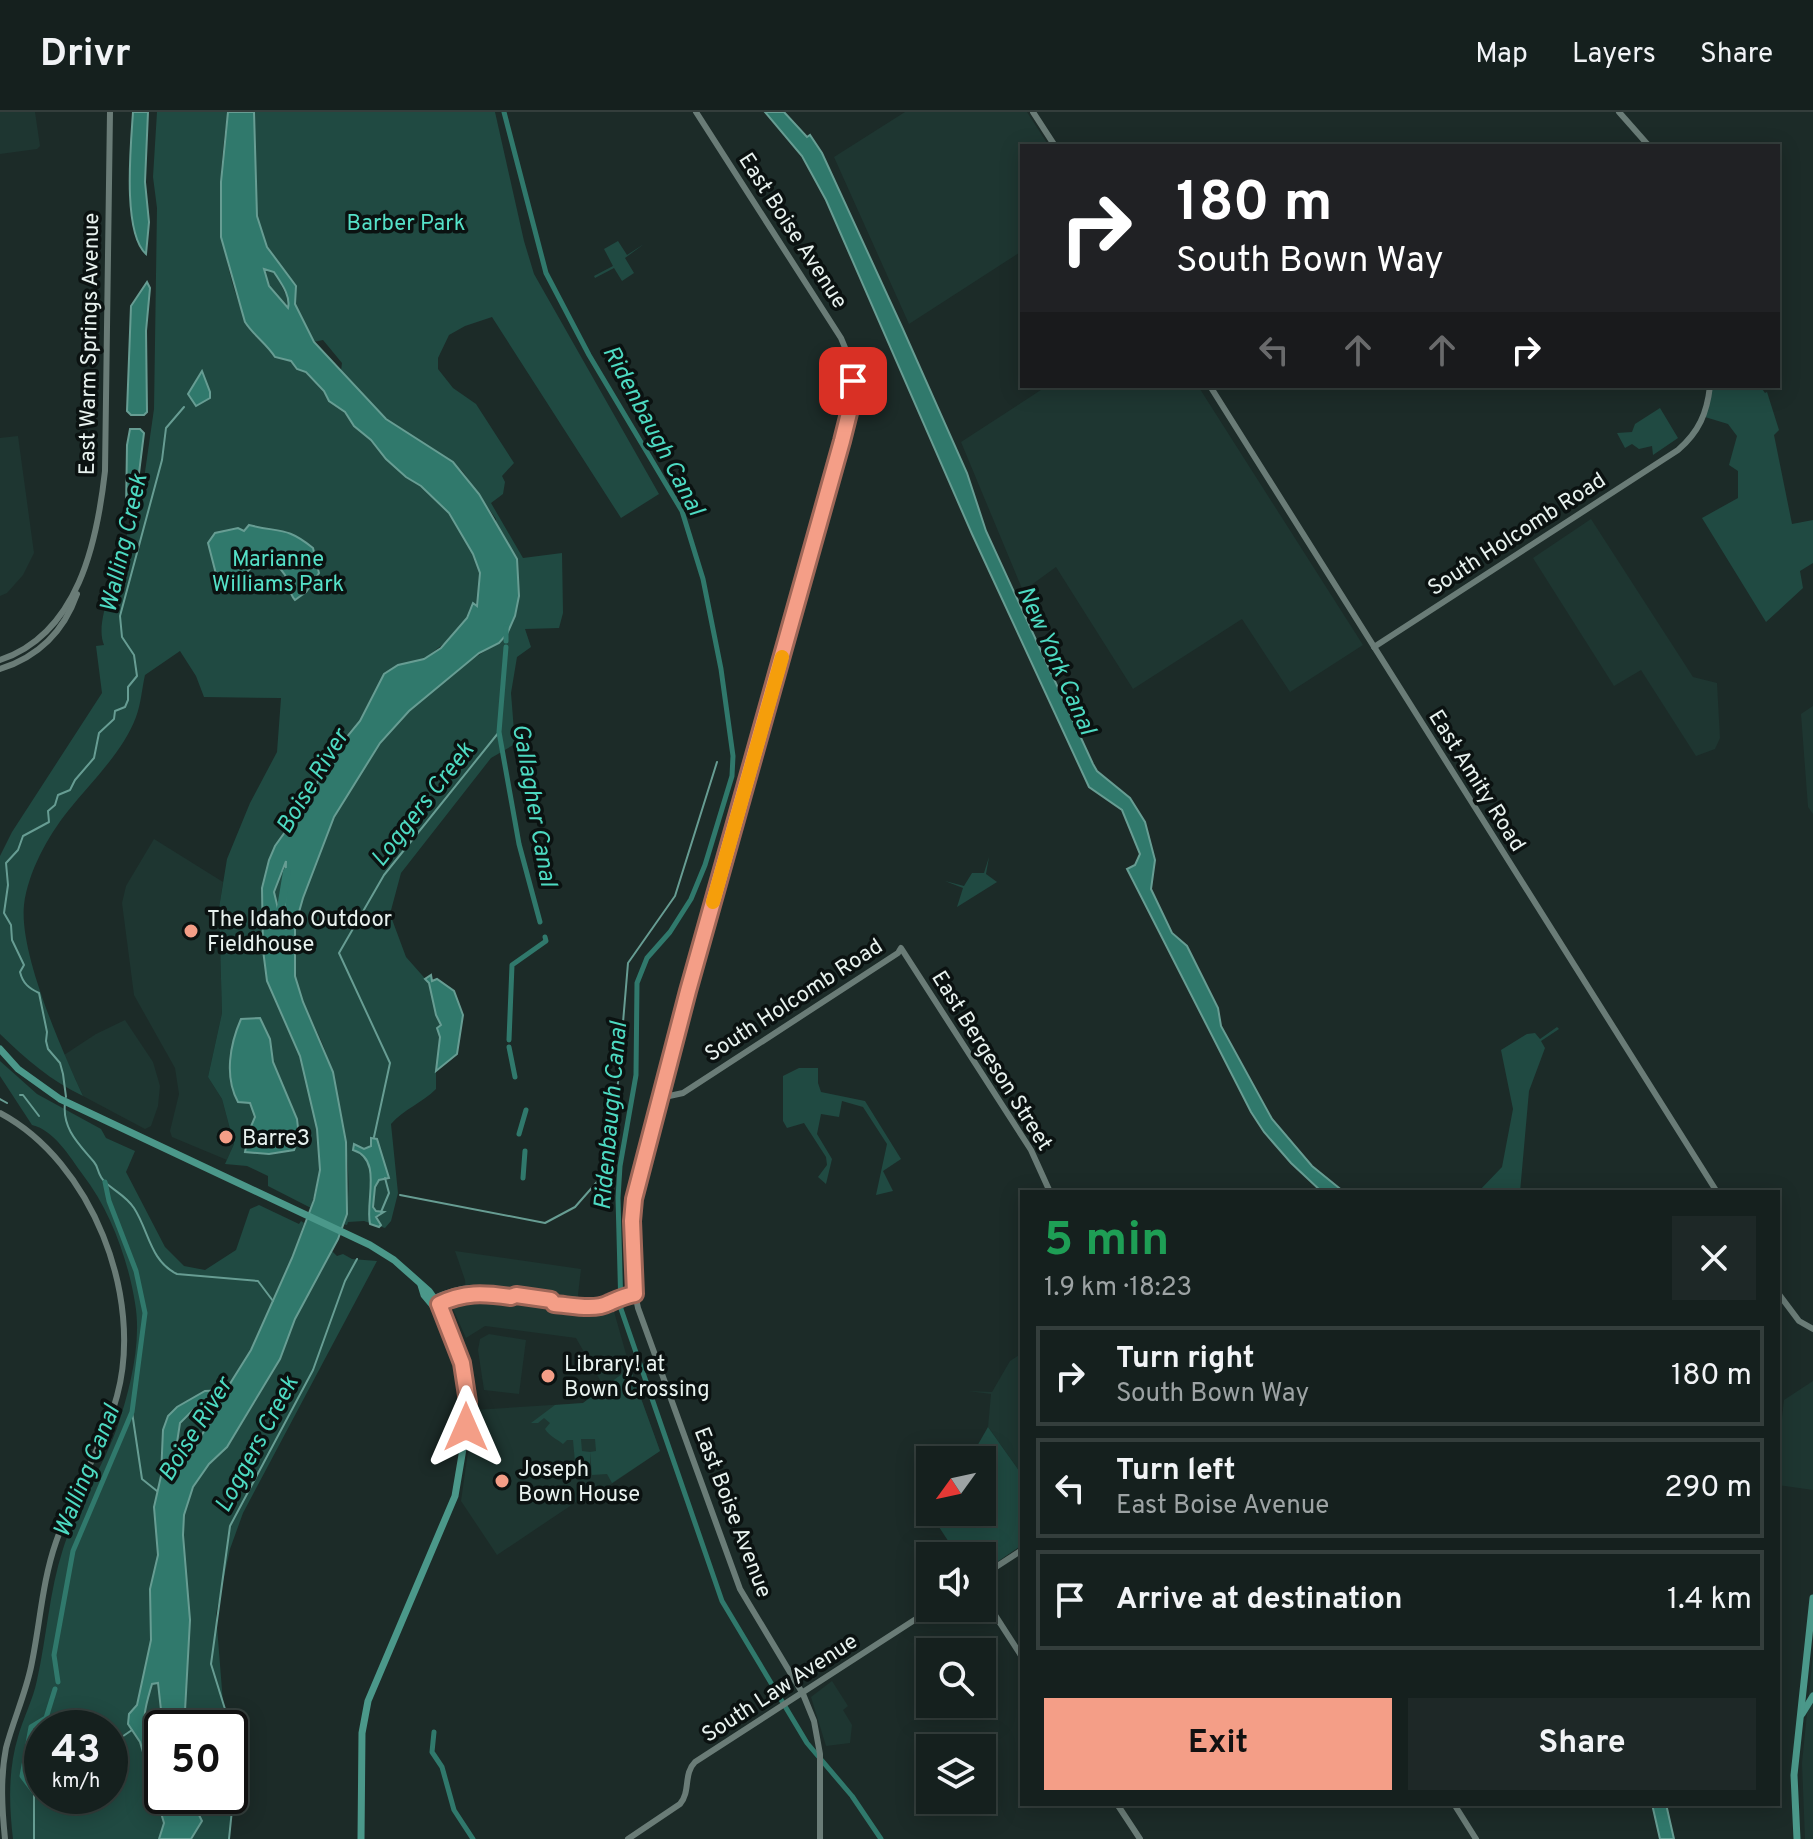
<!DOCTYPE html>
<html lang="en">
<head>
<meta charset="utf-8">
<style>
  :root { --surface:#15201e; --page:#1e2827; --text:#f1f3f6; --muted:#9da3a4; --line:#343e3c; --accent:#f49e87 }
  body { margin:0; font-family:Overpass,sans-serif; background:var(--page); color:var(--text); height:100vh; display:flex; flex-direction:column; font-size:30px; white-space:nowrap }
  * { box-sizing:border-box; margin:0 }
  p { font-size:26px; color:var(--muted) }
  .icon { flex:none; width:44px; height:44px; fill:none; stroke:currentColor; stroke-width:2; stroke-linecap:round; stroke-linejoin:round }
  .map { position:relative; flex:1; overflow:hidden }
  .side { position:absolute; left:1020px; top:1078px; width:760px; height:616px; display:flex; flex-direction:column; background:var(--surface); border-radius:0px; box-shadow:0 4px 20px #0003,0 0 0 2px var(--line) }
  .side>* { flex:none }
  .banner { position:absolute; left:1020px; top:32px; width:760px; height:244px; border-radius:0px; box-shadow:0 4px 20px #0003,0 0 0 2px var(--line); background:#202124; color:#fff; overflow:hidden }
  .needle { width:52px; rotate:237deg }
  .tools { position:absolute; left:916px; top:1334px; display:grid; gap:16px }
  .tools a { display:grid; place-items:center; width:80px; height:80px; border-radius:0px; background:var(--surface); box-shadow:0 4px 20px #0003,0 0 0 2px var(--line); font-size:40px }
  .speed { position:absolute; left:24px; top:1598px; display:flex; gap:16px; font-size:40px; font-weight:700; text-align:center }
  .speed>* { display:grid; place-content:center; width:104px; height:104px; border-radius:50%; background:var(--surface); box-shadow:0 4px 20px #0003,0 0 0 2px var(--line); line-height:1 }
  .speed small { font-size:20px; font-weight:400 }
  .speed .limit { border:4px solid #111; border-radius:12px; background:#fff; color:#111 }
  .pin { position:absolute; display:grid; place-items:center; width:68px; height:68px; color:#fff; margin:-34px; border-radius:16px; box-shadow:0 4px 12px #0006 }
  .me { position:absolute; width:88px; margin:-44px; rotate:0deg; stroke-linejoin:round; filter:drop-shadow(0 0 6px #0008) }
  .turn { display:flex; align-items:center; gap:28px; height:168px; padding:0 24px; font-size:36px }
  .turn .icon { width:104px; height:104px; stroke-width:2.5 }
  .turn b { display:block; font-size:56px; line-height:68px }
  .lanes { display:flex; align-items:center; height:76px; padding:0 24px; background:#0003; justify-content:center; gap:40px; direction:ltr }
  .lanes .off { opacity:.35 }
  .round { display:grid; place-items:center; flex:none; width:84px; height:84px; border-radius:0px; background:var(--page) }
  .overview { display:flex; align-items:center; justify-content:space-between; height:136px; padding:0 24px }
  h1 { font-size:48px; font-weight:700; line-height:60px; color:#1e9e55 }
  .cta { display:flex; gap:16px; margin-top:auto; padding:16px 24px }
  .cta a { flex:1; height:92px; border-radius:0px; background:var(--accent); color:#111; font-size:32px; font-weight:700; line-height:92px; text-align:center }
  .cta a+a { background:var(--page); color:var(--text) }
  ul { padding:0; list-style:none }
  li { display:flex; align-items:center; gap:24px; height:100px; margin:0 16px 12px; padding:0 8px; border:4px solid var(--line); border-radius:0px }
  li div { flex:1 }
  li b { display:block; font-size:30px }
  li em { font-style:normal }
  header { display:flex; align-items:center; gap:48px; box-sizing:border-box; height:112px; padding:0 40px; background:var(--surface); border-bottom:2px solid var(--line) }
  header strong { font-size:38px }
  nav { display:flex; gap:44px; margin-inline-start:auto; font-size:28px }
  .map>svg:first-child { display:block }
  .built { fill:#1e3631 }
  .green { fill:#204a42; fill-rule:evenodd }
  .water { fill:#30796c; stroke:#679d93; stroke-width:2; fill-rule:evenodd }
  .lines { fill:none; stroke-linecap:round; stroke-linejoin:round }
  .stream { stroke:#679d93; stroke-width:2 }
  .canal { stroke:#30796c; stroke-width:5 }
  .river { stroke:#30796c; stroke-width:8 }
  .minor { stroke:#6a7c77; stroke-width:6 }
  .major { stroke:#4b988a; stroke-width:7 }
  .route-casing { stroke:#9f6758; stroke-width:20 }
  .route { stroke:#f49e87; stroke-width:14 }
  .slow { stroke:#f59e0b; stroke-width:14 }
  .poi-dot { fill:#f49e87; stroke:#0b1211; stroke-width:3 }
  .labels { text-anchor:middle; stroke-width:7; stroke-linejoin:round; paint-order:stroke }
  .park-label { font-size:22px; fill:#55e1c8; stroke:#0b1211 }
  .street-label { font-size:22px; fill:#e8f2ef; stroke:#0b1211 }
  .poi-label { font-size:22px; fill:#e8f2ef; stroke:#0b1211; text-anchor:start }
  .water-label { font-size:24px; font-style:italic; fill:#4ddac2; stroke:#0b1211 }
</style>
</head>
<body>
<header>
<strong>Drivr</strong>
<nav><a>Map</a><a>Layers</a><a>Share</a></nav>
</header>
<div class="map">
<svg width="1813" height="1727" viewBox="0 0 1813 1727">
  <rect width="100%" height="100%" fill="#1c2b28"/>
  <g class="built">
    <polygon points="0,0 35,0 40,34 37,37 0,42"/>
    <polygon points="905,0 1027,0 1049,34 1022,34 1022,139 909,212 834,45"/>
    <polygon points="1047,274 1198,274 1363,533 1290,580 1242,507 1133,577 1056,455 1023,479 961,330"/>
    <polygon points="18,324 34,441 23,463 7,481 0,484 0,326"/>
    <polygon points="1591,407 1693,565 1717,571 1720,626 1715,637 1696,644 1641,558 1614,574 1533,446"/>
    <polygon points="1813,594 1813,702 1808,695 1801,602"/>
    <polygon points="154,727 223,770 219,797 222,901 208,965 222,987 234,1032 227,1048 172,1025 170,1019 179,982 175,956 134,883 122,791 126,774"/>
    <polygon points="125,908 153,950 160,974 158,994 151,1014 145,1017 83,984 64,943 96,922"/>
    <polygon points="455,1139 581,1157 578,1183 581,1200 613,1196 630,1256 660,1339 591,1386 588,1382 497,1443 461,1389 474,1298 583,1291 604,1275 576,1226 485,1214 466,1226 453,1197 456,1190 466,1186 465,1168"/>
    <polygon points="489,1222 526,1228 519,1282 484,1278 478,1238 480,1227"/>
    <polygon points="1022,1241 1022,1363 988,1315 991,1282 968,1279 992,1280 1010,1249"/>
    <polygon points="1813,1269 1813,1378 1778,1373 1778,1343 1784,1288"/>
    <polygon points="1813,1542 1813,1727 1805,1727 1802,1651"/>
    <polygon points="832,1569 848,1594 843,1598 852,1613 850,1631 826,1634 811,1585"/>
  </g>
  <g class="green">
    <path d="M157 0H228C216 73 216 151 251 218 255 226 268 234 275 245L291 249 297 257 305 260 324 279 329 289 345 300 354 314 371 328 386 347 406 365 421 374 449 401 473 442 480 461 477 495 470 496 467 506 451 526 424 547 414 550 368 593 360 609 337 633 327 649 312 682 300 697 262 776 263 838 267 869 300 944 317 1017 320 1058 311 1096 268 1074V1064L247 1054 225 1052 234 1032 222 987 208 965 222 901 219 796 227 747 250 691 277 640 281 586 204 585 196 564 180 539 145 563C142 576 141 592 136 605 123 640 91 670 68 699 48 724 28 760 24 793 19 842 62 938 83 984 51 969 26 947 0 922V744L12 720 102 581 96 534 104 533C94 510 117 463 125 440L122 438 143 374 154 297 157 96 153 65Z"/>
    <path d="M254 0H495L524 129 534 162 659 382 621 406 492 205 465 214 449 223 438 246V257L453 276 476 292 514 351 502 364 505 370 503 382 491 391 523 446 562 441 563 501 559 516 525 517 531 535 517 545 511 581 515 632 491 646 401 761 390 802 406 845 429 871 436 903 441 913 436 959V977C422 991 404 997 391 1012L398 1081 391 1109 385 1116 364 1109 348 1110 347 1113 343 1112C358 1071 339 973 323 933 314 911 301 891 296 866 280 796 339 688 379 632 402 600 464 549 499 531L496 407 463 360 453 350 386 307 341 259 342 251 323 228 314 230 295 192 296 174 267 135 257 104Z"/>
    <polygon points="618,129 627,143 644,132 625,146 634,161 622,169 614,156 595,166 594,164 613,154 604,137"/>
    <polygon points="264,156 274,159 289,189 288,197 269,174"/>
    <polygon points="1711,274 1760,274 1765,281 1767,280 1779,318 1774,323 1792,412 1813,408 1813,451 1800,459 1803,476 1766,510 1702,406 1738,386 1738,359 1729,353 1737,324 1728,312 1705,305"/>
    <polygon points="1660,296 1678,326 1653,343 1652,334 1639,337 1632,332 1625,336 1617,321 1632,320 1635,312"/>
    <polygon points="989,745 986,762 997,770 957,795 963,776 945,769 964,774 972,761 984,761"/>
    <polygon points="286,748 285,793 281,805 274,780"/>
    <polygon points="1557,915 1559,917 1541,929 1545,936 1529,979 1520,1080 1478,1080 1502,1055 1513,997 1501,938 1527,922 1535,921 1540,927"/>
    <path d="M0 949 37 982 101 1017 106 1026 135 1039 126 1060 165 1135 184 1154 205 1158 236 1138 250 1097 259 1093 299 1112 301 1109 304 1111C285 1168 261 1228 226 1278H213L177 1295 161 1341V1364L157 1380 158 1443 150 1476 151 1527 137 1593 129 1602 128 1612 140 1629 164 1712 159 1727H13C9 1693 8 1658 18 1625 23 1606 33 1588 37 1568 47 1524 49 1480 63 1437 76 1395 102 1357 117 1316 130 1278 142 1230 135 1191 128 1147 110 1098 83 1063 70 1045 54 1018 32 1013L0 964ZM42 1616H110V1684H42Z"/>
    <polygon points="799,956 818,956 818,971 821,980 865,989 901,1047 883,1059 893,1079 876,1083 887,1032 863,995 842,989 839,1005 821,1002 817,1022 832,1047 826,1072 818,1065 827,1053 826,1045 804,1011 787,1016 783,1009 783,964"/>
    <polygon points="331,1138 337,1144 343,1142 352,1147 377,1149 243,1401 230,1437 216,1502 225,1616 188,1616 185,1599 190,1508 183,1422 184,1403 193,1375 209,1352 227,1335 280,1247 295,1207"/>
    <path d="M630 1256 660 1339 612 1371 607 1362 592 1363 590 1340 596 1339 595 1327H581L582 1339 590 1340V1360L576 1361 573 1328H567L563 1332C557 1327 549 1324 545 1317L550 1311 544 1306 538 1311H531L555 1293 583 1291Z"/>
    <polygon points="222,1285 192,1341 186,1345 178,1341 176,1337 180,1311 193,1298"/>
    <polygon points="988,1315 1022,1363 1022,1433 984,1459 982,1444 958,1444 924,1392 930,1380 930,1400 982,1400 982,1348 964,1348 976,1336"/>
    <path d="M158 1571 163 1616 162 1660C152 1648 154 1645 149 1630 141 1606 145 1596 152 1572Z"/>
    <polygon points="198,1684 230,1684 231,1709 229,1727 191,1727 198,1701"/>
  </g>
  <g class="water">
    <path d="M133 0H148L145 70 149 110 146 142C122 120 131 32 133 0Z"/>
    <path d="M228 0H254L257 104 267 135 296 174 295 192 314 230 386 307 453 350 479 382 517 447 519 484 515 504 507 522 499 531 479 541 409 599 380 631 334 705 303 786 295 814V864L303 890 333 960 346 1030 347 1102 338 1127 295 1207 280 1247 227 1335 209 1352 193 1375 184 1403 183 1423 190 1508 185 1599 188 1616H163L158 1571 152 1572C145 1596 141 1606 149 1630 154 1645 152 1648 162 1660V1684H198V1701L202 1709 191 1727H159L164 1711 140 1630 128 1612 129 1602 137 1593 151 1528 150 1477 158 1443 154 1395 161 1364 163 1318 168 1304 177 1295 205 1279 226 1278 251 1238 292 1146 314 1088 320 1058 317 1017 300 944 267 869 263 838 262 776 269 748 275 734 312 682 327 649 360 609 384 562 398 553 424 547 441 536 467 506 473 491 477 494 480 461 473 442 449 401 421 374 406 365 386 347 371 328 354 314 345 300 329 289 324 279 306 260 297 257 291 249 275 245C266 231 254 224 245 210L221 125V70ZM264 157 274 160C281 171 291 184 288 196L269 174ZM286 749 285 793 280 805 274 780ZM222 1286 192 1341 186 1345 178 1341 176 1337 180 1311 193 1298Z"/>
    <polygon points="765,0 784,0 807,25 810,23 822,41 902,215 967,361 986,419 1093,652 1097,659 1130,686 1145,710 1155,748 1151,777 1172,821 1187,834 1218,896 1221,914 1272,1007 1312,1054 1344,1080 1322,1080 1291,1051 1264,1020 1251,1000 1127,757 1135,753 1140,742 1122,698 1089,675 972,422 826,88 802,44"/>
    <polygon points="147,170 150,176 146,219 147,300 144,303 131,303 127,299 131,194"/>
    <polygon points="202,259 210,280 210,286 196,294 188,282"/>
    <polygon points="130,317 140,317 144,321 139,361 126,399 127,333"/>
    <path d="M249 413C280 421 286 414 313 436L319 461 306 480 295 488C288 480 289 472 285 463 270 439 249 452 240 471L216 462 208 431 215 421 238 416 244 419Z"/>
    <polygon points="431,863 432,869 437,867 454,879 463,903 457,942 436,959 440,925 437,916 441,913 436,903 429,871 425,867"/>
    <path d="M260 906 270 927 273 950 297 1007 299 1025 294 1038 269 1042 245 1040 249 1019 255 1005 250 991 238 990C224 965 230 932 241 907Z"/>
    <path d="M371 1026 377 1027 389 1066 379 1068 375 1075 373 1095 376 1099 384 1100 376 1105 381 1113 379 1115 370 1112C365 1089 383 1047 353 1038L354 1032 364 1037 371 1034Z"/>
    <polygon points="1652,1692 1666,1692 1674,1727 1660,1727"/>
  </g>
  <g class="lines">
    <g class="stream">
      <polyline points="20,983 23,983 39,1004"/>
      <path d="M66 985 63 962 60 951 48 937 46 929 47 920 39 881C29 876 23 872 20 860L24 853 12 828 11 813 4 801 8 773 6 751 18 738 23 724 49 710 48 699 55 693 58 683 70 678 75 668 94 646 99 621 114 607 115 599 125 595 128 588V575L137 564 134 543 122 525 120 504 162 348 166 316 184 295"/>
      <polyline points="0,987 7,991"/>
      <path d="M65 991C62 1017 79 1032 94 1050 100 1057 96 1062 106 1071 116 1080 126 1084 134 1096 149 1119 150 1149 177 1162L258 1169 273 1189"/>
      <polyline points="374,1025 390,951 339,841 384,763 499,620"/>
      <polyline points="400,1083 545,1111 575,1095 611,1054 628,851 675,784 717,650"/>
      <polyline points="381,1100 389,1081 385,1066"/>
      <polyline points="132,1300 142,1367 157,1379"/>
      <polyline points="110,1633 132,1618"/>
      <polyline points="34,1727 34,1680 42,1672"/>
      <polyline points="229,1727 238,1639 211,1552 230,1414 313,1258 345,1169 357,1147"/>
    </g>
    <g class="canal">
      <polyline points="504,0 546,161 589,243 682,399 703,467 721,557 733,644 732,664 705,753 691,787 670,820 647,846 637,871 636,963 620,1054 618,1086 621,1197 722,1489 807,1631 852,1684 881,1727"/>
      <polyline points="506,516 506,529"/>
      <polyline points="506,535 499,620 519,732 540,810"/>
      <polyline points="509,928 512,853 546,829 545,825"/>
      <polyline points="509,935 515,965"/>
      <polyline points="519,1022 526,998"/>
      <polyline points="523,1066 525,1039"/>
      <polyline points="58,1570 54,1543 73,1439 132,1300 145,1201 136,1159 109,1089 105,1070"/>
      <polyline points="434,1620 432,1640 442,1655 454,1698 473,1727"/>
      <polyline points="34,1680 22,1664 31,1615 46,1606 55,1577"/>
    </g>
    <polyline class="river" points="278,814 287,760"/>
    <g class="minor">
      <path d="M696 0 841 226C859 264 851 290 842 329L683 898 634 1087 633 1172 638 1196 740 1477 803 1582 814 1609 820 1642V1727"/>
      <polyline points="1033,0 1055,34"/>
      <polyline points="1619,0 1649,34"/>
      <polyline points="1210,274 1717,1080"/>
      <path d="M1374 535 1678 338C1699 320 1707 301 1710 274"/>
      <path d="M0 548C78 522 97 431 105 359L110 0"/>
      <path d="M0 557C38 545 64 519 77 482"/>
      <polyline points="660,986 683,981 898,841 901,836 1031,1038 1050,1080"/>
      <path d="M0 1001C92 1050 144 1185 117 1284 103 1335 73 1380 56 1430 42 1470 40 1513 31 1555 25 1583 13 1609 6 1636 0 1667 2 1697 5 1727"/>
      <polyline points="1778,1181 1799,1209 1813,1217"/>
      <polyline points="615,1186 588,1189 554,1186 551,1188 554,1192 598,1193 635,1182"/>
      <path d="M432 1187C466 1172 478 1175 513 1180L516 1183"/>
      <polyline points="437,1194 461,1183 471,1181 551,1188"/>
      <polyline points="982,1464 1022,1438"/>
      <polyline points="982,1483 1022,1545"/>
      <polyline points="1117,1692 1140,1727"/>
      <polyline points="1454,1692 1476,1727"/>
      <path d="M628 1727 680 1692C691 1679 683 1662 695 1650L933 1496"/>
    </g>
    <g class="major">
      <polyline points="0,937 18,957 60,987 370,1133 394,1148 429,1179 443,1199 466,1269 466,1319 455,1384 368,1589 362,1621 361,1727"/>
      <polyline points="421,1173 424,1183 444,1207"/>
      <polyline points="1802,1602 1813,1584"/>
      <polyline points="1797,1727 1794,1663 1813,1486"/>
    </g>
  </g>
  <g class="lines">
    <defs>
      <path id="route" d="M466 1315 468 1290 462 1251 439 1192C464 1180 483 1181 511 1185L516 1183 551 1188 554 1192C570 1193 594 1199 609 1191 618 1187 624 1184 635 1182L632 1109 634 1087 688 879 842 329 852 289 853 269"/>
    </defs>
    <use href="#route" class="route-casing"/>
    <use href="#route" class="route"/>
    <polyline class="slow" points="713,790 782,545"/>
  </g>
  <g class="poi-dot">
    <circle cx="191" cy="819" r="8"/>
    <circle cx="226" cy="1025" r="8"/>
    <circle cx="548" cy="1264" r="8"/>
    <circle cx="502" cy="1369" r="8"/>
  </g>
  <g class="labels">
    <g class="park-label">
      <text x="406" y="118">Barber Park</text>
      <text x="278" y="454">Marianne<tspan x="278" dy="25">Williams Park</tspan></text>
    </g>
    <g class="street-label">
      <text transform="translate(794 118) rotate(57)" y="8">East Boise Avenue</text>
      <text transform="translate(88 232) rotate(-89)" y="8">East Warm Springs Avenue</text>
      <text transform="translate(1516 421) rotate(-33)" y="8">South Holcomb Road</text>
      <text transform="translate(1478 668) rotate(58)" y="8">East Amity Road</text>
      <text transform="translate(793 887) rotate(-33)" y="8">South Holcomb Road</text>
      <text transform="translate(993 948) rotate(58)" y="8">East Bergeson Street</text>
      <text transform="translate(734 1400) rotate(69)" y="8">East Boise Avenue</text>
      <text transform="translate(779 1575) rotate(-33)" y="8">South Law Avenue</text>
    </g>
    <g class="poi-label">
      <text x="207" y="814">The Idaho Outdoor<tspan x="207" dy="25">Fieldhouse</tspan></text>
      <text x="242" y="1033">Barre3</text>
      <text x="564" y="1259">Library! at<tspan x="564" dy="25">Bown Crossing</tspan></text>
      <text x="518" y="1364">Joseph<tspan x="518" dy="25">Bown House</tspan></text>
    </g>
    <g class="water-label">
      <text transform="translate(654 318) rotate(62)" y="8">Ridenbaugh Canal</text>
      <text transform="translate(123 431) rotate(-77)" y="8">Walling Creek</text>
      <text transform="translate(1057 548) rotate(66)" y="8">New York Canal</text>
      <text transform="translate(312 669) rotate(-59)" y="8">Boise River</text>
      <text transform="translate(422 692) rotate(-52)" y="8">Loggers Creek</text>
      <text transform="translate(535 693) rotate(80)" y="8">Gallagher Canal</text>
      <text transform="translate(610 1004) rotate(-85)" y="8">Ridenbaugh Canal</text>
      <text transform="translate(195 1317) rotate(-58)" y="8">Boise River</text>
      <text transform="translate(256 1332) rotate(-62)" y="8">Loggers Creek</text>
      <text transform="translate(86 1359) rotate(-68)" y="8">Walling Canal</text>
    </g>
  </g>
</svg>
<div class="tools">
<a><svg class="needle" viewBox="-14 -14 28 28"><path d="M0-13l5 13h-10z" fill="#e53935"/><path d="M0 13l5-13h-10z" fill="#9da3a4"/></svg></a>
<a><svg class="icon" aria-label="sound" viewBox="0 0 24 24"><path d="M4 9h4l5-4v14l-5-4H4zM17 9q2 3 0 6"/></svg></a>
<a><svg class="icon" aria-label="search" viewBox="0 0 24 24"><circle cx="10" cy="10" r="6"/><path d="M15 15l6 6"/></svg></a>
<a><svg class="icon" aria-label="layers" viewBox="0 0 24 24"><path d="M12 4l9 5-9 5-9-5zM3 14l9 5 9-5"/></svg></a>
</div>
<div class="speed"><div>43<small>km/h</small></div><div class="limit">50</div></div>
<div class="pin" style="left:853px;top:269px;background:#d93025"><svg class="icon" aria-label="arrive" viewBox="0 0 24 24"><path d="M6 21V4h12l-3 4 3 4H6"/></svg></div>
<svg class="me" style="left:466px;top:1315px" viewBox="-20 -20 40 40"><path d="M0-17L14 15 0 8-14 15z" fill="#f49e87" stroke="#fff" stroke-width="4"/></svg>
<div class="banner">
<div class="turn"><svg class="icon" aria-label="right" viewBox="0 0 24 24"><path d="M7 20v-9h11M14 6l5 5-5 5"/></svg><div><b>180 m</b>South Bown Way</div></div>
<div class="lanes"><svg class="icon off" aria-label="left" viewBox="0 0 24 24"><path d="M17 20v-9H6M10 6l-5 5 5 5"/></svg><svg class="icon off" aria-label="ahead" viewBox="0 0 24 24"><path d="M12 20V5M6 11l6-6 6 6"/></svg><svg class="icon off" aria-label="ahead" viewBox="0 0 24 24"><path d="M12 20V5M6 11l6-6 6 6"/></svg><svg class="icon" aria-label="right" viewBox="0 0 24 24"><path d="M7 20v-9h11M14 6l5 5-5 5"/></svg></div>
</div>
<section class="side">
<div class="overview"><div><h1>5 min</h1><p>1.9 km · 18:23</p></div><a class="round"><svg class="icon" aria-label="close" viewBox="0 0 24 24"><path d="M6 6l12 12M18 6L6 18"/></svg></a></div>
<ul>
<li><svg class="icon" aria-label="right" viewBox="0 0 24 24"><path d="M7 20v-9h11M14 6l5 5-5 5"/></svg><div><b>Turn right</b><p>South Bown Way</p></div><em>180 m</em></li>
<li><svg class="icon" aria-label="left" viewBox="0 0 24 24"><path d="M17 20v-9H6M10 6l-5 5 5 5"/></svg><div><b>Turn left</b><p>East Boise Avenue</p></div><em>290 m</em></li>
<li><svg class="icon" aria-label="arrive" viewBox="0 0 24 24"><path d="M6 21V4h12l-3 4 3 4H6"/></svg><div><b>Arrive at destination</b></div><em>1.4 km</em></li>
</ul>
<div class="cta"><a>Exit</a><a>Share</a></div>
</section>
</div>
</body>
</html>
